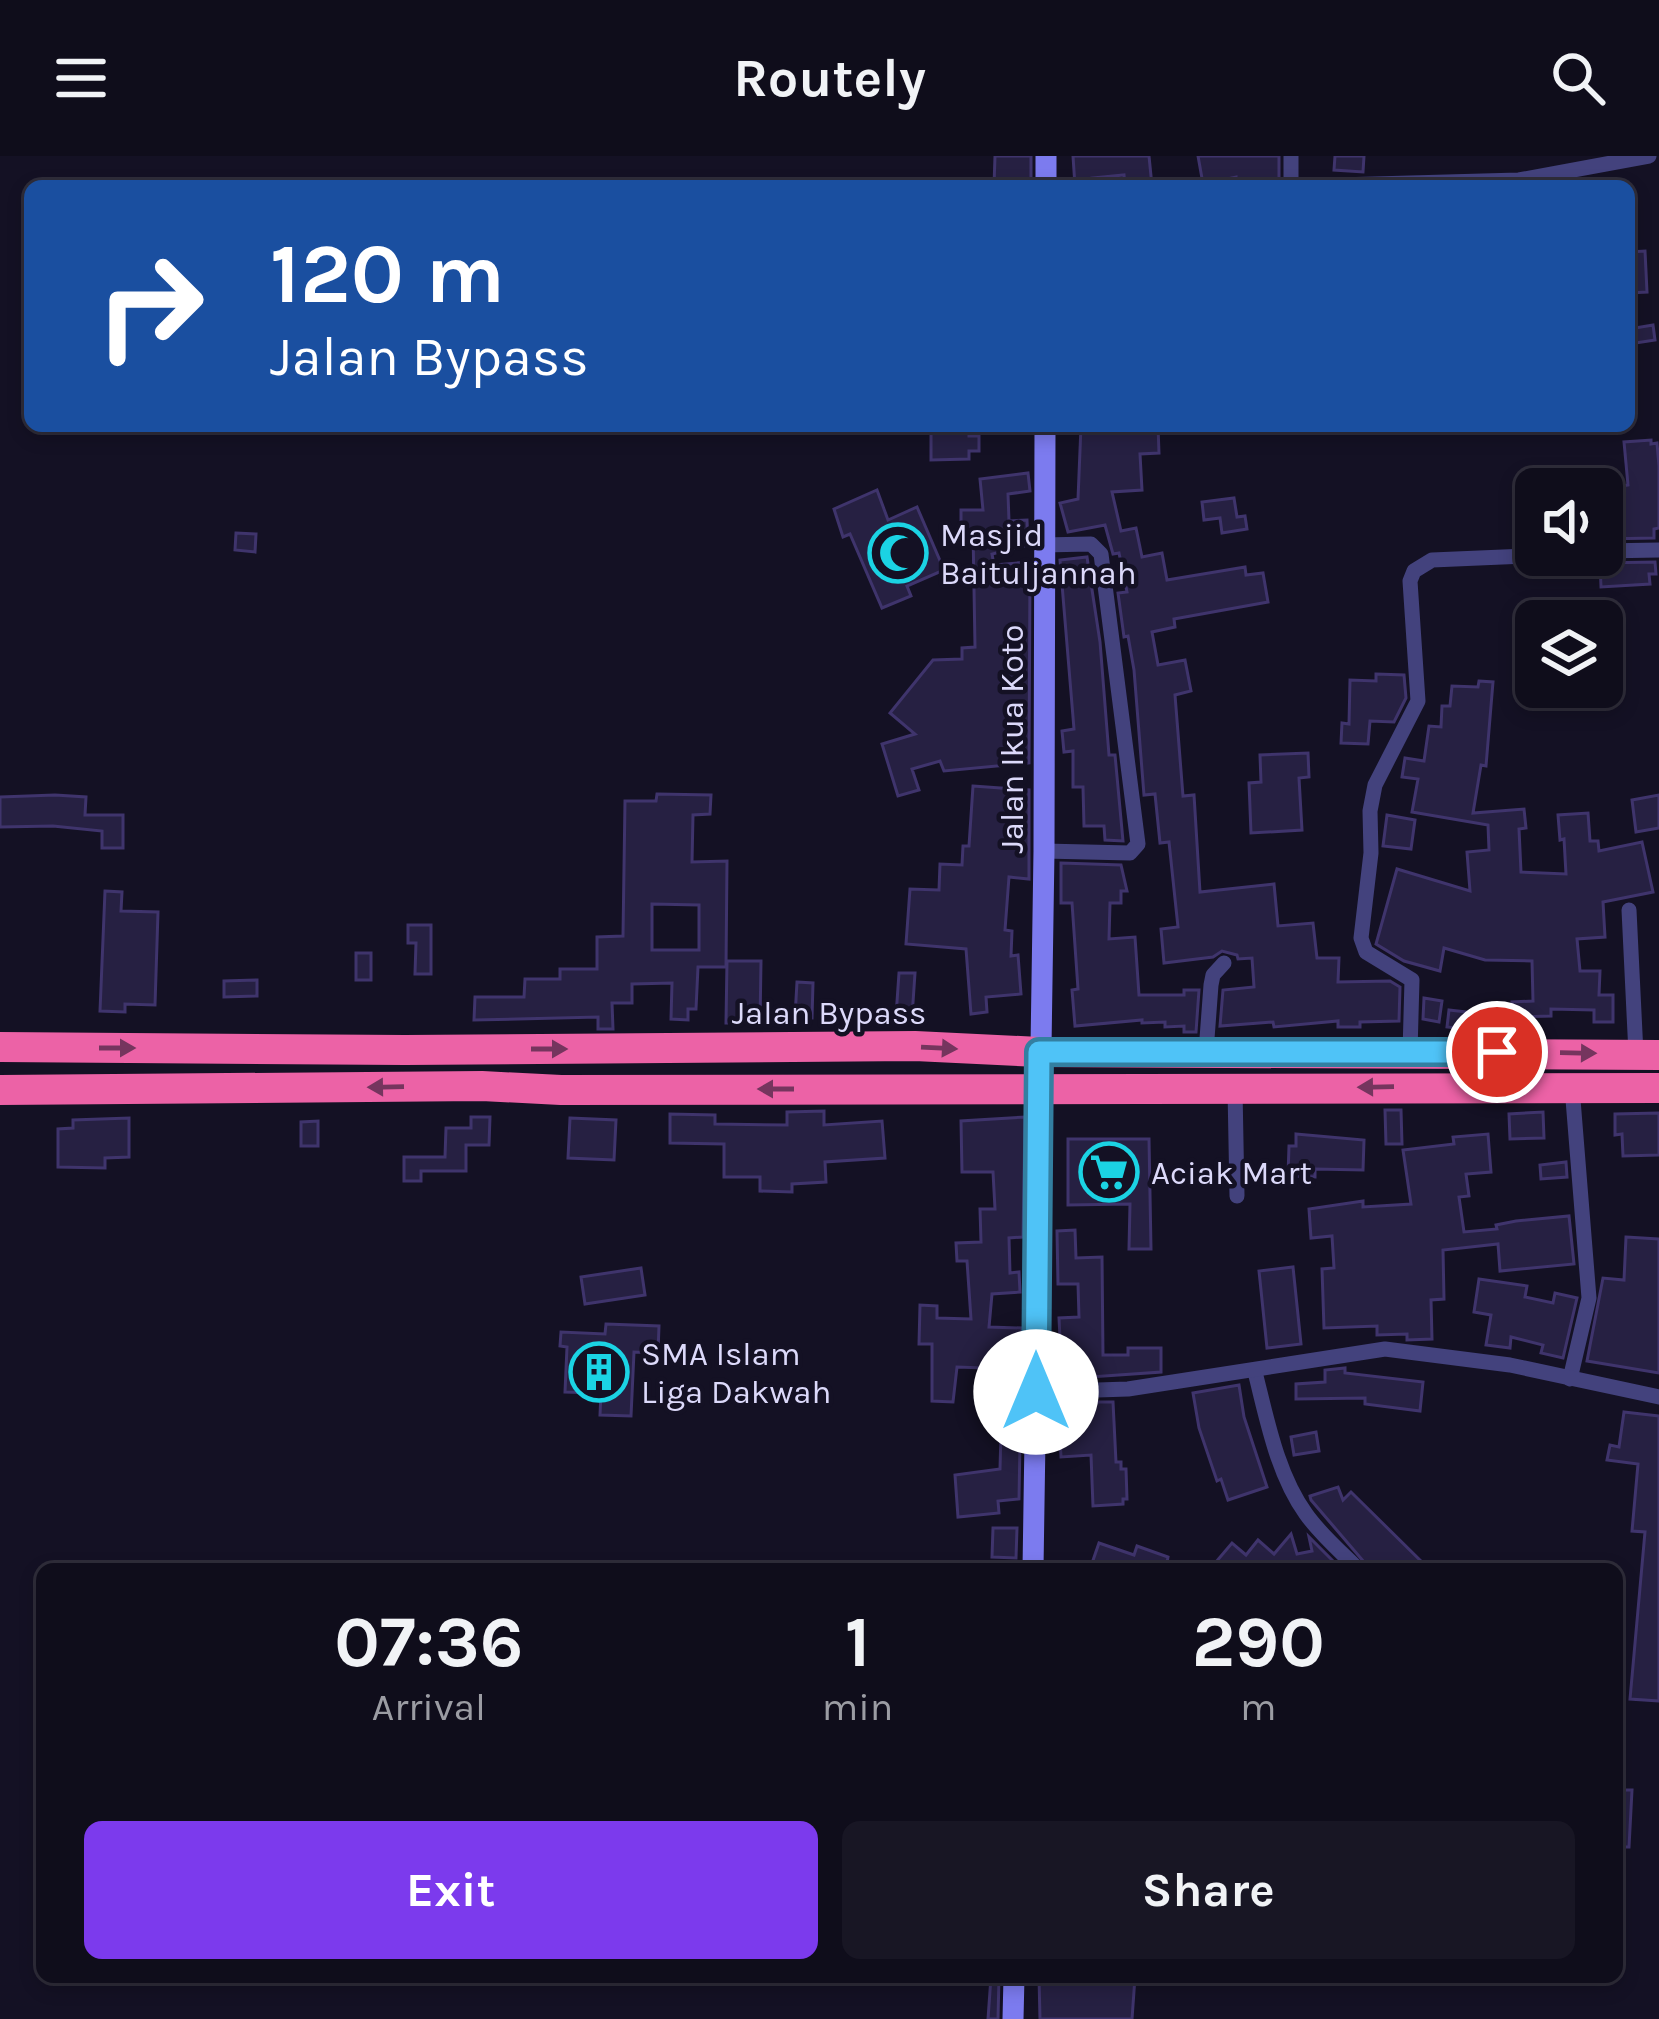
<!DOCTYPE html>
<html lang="en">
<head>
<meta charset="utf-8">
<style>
  :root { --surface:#0f0d1b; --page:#181624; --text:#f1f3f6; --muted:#9b9ca3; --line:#2f2d3a; --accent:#7c3aed }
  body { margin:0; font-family:Karla,sans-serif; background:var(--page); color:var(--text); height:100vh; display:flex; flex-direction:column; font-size:45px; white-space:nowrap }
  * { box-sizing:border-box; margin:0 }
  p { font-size:39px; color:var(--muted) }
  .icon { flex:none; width:66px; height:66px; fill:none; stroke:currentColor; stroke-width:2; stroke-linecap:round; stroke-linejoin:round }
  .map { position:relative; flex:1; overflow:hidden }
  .details { position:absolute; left:36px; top:1407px; width:1587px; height:420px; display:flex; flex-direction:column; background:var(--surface); border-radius:18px; box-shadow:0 6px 18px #0003,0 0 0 3px var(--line) }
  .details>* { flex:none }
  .banner { position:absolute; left:24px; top:24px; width:1611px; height:252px; border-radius:18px; box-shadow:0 6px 18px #0003,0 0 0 3px var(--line); background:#1a4fa0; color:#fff; overflow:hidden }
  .fabs { position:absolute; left:1515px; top:312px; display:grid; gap:24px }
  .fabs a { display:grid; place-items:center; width:108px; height:108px; border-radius:18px; background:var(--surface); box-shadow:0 6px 18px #0003,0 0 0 3px var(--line); font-size:60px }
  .pin { position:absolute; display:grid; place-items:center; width:102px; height:102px; color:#fff; margin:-51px; border:6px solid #fff; border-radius:50%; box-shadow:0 3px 12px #0007 }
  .me { position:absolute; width:132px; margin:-66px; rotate:0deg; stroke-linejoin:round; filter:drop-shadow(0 0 9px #0008) }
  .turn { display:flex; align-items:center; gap:42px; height:252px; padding:0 48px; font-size:54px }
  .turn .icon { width:156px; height:156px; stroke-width:2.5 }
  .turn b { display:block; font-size:84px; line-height:102px }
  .eta { display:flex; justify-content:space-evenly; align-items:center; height:204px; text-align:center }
  .eta b { font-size:72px; font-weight:700; line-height:84px }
  .action { display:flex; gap:24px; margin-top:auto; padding:24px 48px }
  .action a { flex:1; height:138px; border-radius:18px; background:var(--accent); color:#fff; font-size:48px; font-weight:700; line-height:138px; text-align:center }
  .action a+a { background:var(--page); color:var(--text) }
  header { display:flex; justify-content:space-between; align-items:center; height:156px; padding:0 48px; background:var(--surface); font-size:54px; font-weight:700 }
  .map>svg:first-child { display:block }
  .building { fill:#262042; stroke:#3f346c; stroke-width:3; fill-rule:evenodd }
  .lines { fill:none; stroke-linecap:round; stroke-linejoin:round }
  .street { stroke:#43427d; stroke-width:15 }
  .secondary { stroke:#7c7bef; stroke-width:21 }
  .highway { stroke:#ec62a6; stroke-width:30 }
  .oneway { fill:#75355e }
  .route-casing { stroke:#337fa1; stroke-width:30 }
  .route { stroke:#4fc3f7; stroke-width:21 }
  .labels { text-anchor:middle; stroke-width:9; stroke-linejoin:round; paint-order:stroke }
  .poi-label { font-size:33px; fill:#dcd9fa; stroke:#141124; text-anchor:start }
  .street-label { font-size:33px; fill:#dcd9fa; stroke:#141124 }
</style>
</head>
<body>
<header><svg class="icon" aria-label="menu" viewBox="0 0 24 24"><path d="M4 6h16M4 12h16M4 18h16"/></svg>Routely<svg class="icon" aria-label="search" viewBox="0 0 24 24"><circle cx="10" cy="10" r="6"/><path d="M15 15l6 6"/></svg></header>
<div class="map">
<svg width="1659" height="1863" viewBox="0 0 1659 1863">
  <rect width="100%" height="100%" fill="#141124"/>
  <g class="building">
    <polygon points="995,0 1031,0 1031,30 994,30"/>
    <polygon points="1073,0 1149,0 1152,30 1125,30 1124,19 1092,22 1093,30 1075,30"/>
    <polygon points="1198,0 1279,0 1279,27 1236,30 1236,21 1203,28"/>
    <polygon points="1335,0 1364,0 1363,16 1334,14"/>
    <polygon points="1645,95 1647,136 1629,137 1629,96"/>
    <polygon points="1653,169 1655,184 1629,188 1629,173"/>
    <polygon points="1081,270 1158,270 1159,297 1140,298 1142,334 1112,336 1121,375 1136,372 1142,401 1162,397 1167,424 1245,411 1246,419 1263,417 1268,446 1174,463 1175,471 1152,476 1158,509 1185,504 1191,535 1175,539 1183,640 1194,639 1200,736 1274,728 1278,770 1313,767 1317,802 1339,802 1338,826 1390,825 1400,831 1399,865 1360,866 1360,871 1338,871 1338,865 1274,871 1273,866 1220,870 1223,834 1254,831 1252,802 1238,803 1237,799 1222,795 1213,801 1164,807 1161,773 1178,771 1169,686 1160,687 1155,638 1144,639 1134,514 1128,480 1124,481 1118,437 1127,436 1119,397 1113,398 1105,369 1068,376 1060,347 1078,343"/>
    <polygon points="969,271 969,280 979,280 979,295 969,295 969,303 931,304 931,272"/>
    <polygon points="1651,284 1651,288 1657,287 1659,310 1659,372 1654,373 1654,382 1602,383 1602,333 1628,329 1624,286"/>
    <polygon points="1028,317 1030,335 1008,338 1009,365 1027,364 1028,389 992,398 994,409 1028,406 1030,414 1029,607 944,615 940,605 912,613 919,634 898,640 882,588 915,578 890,557 933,504 962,503 962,492 975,491 973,374 961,374 961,354 983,354 980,323"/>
    <polygon points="877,334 888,364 917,351 944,414 907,430 911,440 882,452 850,378 843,381 834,353"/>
    <polygon points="1234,342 1237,361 1245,360 1247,373 1222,377 1220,362 1204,364 1202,346"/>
    <polygon points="236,377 256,378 255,396 235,394"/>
    <polygon points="1087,401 1100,486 1109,599 1115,599 1123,685 1105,684 1104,670 1084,670 1083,631 1073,631 1073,595 1064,596 1062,575 1074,573 1060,404"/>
    <polygon points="1655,406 1656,418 1649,418 1650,428 1601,431 1600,407"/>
    <polygon points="1376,518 1404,519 1406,542 1394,566 1370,565 1368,588 1341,587 1342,567 1349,568 1350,524 1376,525"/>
    <polygon points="1479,525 1493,526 1486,610 1481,609 1473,657 1524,653 1526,672 1519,673 1521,716 1566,718 1564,683 1560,684 1558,659 1588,657 1590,685 1598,685 1599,695 1642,686 1653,736 1603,746 1605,781 1577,783 1580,815 1600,815 1599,839 1613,839 1613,866 1594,866 1594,854 1551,853 1551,860 1513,861 1512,846 1533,845 1532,805 1485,804 1444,792 1440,815 1404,805 1376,788 1397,713 1470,735 1467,696 1489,694 1488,669 1412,656 1418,623 1402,621 1405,602 1424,605 1429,570 1441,571 1442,550 1450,550 1452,530 1478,531"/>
    <polygon points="1308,597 1309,621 1299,622 1302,674 1251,677 1249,627 1261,626 1260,599"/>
    <polygon points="973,630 1029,634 1029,723 1009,721 1005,774 1012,775 1011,800 1018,799 1021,838 986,841 987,856 971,858 966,793 906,788 910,733 939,734 940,708 962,709 963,690 969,690"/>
    <path d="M657 638 711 639 710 658 693 659 692 706 727 705 726 811H698L696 853H688V864L671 863 672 827 632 828V847H612L613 873H598V861L474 864 475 841H524L525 823H560V813H597V781L623 780 625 645H656ZM652 748 699 749V794H652Z"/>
    <polygon points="55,639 86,641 85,659 123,659 123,692 102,692 102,675 53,670 0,671 0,641"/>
    <polygon points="1659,639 1659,672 1636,676 1632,644"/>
    <polygon points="1387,659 1415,664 1411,693 1383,690"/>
    <polygon points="1061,707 1121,709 1127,735 1121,735 1121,747 1110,747 1109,783 1135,781 1139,839 1184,839 1184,834 1199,834 1196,876 1184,876 1184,870 1165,871 1165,866 1142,867 1142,864 1075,870 1072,834 1078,833 1072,747 1061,747"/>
    <polygon points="105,735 122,736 121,755 158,756 155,849 125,848 125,856 100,855"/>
    <polygon points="408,769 431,769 431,818 415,818 416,787 408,787"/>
    <rect x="356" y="797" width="15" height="27"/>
    <polygon points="727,805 761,805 760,867 726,867"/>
    <polygon points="899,817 915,817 912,861 896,860"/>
    <polygon points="257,824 257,840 224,841 224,825"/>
    <polygon points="797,826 813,827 812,862 795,861"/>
    <polygon points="1424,842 1442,845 1439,866 1423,863"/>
    <polygon points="1449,854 1476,857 1474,874 1447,871"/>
    <polygon points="1385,954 1401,954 1402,988 1386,988"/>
    <polygon points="824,955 824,969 882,965 885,1002 825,1006 826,1026 792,1028 792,1036 760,1035 760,1021 724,1021 724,988 670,987 670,958 715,959 715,968 787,969 787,956"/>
    <polygon points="1543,956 1544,982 1510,983 1509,958"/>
    <polygon points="1659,957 1659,999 1623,1000 1622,978 1615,979 1615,958"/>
    <polygon points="471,961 490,961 489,989 466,989 466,1015 421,1015 421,1025 404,1025 404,1001 445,1001 446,972 471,972"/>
    <polygon points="1025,961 1023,1081 1009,1082 1010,1117 1019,1116 1020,1136 992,1138 989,1171 1022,1172 1019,1343 998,1345 999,1357 958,1361 955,1319 1000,1313 1002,1241 1013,1241 1014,1213 957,1211 953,1246 932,1245 932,1188 919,1188 920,1149 937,1150 937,1162 971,1163 967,1105 957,1105 956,1087 981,1086 980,1053 995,1053 993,1016 962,1016 961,965"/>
    <polygon points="129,962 129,1001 105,1002 105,1012 58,1011 58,973 73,972 73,964"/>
    <polygon points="570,962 616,964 614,1004 568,1002"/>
    <polygon points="318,965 318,990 301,990 301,966"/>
    <polygon points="1296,978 1364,984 1363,1014 1315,1013 1315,1021 1288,1020 1289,990 1296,990"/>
    <polygon points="1488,978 1491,1016 1466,1018 1469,1040 1459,1041 1464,1076 1497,1073 1496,1069 1516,1065 1569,1060 1574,1108 1500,1115 1498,1088 1443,1094 1444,1143 1431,1144 1432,1183 1407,1184 1407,1178 1377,1179 1377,1170 1324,1172 1322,1113 1334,1112 1332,1080 1311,1082 1309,1053 1363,1045 1363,1051 1411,1048 1403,994 1454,988 1453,981"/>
    <polygon points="1068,983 1149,983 1151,1093 1129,1093 1130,1048 1068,1049"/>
    <polygon points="1566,1006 1567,1021 1541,1023 1540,1009"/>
    <polygon points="1075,1074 1076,1102 1102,1101 1103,1199 1128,1199 1128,1192 1161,1192 1161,1216 1062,1223 1059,1162 1079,1161 1078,1128 1058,1128 1057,1075"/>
    <polygon points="1626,1081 1659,1083 1659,1217 1587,1205 1603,1122 1624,1124"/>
    <polygon points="1293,1111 1301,1188 1267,1192 1259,1115"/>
    <polygon points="641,1112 645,1139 585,1148 581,1121"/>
    <polygon points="1479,1123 1527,1130 1525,1141 1553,1147 1555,1137 1577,1142 1563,1202 1541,1197 1543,1189 1511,1181 1510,1192 1486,1189 1491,1159 1474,1156"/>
    <polygon points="606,1168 659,1170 658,1197 634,1196 631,1260 600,1259 601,1237 565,1236 567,1191 560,1190 561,1176 605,1178"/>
    <polygon points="1345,1212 1345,1217 1423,1226 1420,1255 1365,1248 1365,1242 1296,1243 1296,1228 1325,1226 1325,1214"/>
    <polygon points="1239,1229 1244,1261 1267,1331 1228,1344 1221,1323 1217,1325 1199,1272 1193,1237"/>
    <polygon points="1086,1246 1113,1246 1116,1306 1121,1306 1121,1313 1126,1313 1127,1343 1123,1343 1123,1348 1093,1350 1091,1299 1061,1301 1060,1280 1074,1280 1073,1265 1086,1265"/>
    <polygon points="1624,1256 1659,1260 1659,1545 1630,1543 1645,1376 1632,1375 1638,1308 1607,1304 1610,1289 1619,1291"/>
    <polygon points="1316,1276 1319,1295 1294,1299 1291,1281"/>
    <polygon points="1338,1331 1343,1344 1351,1336 1429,1413 1370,1413 1311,1344 1310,1340"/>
    <polygon points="993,1372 1017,1372 1016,1402 992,1401"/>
    <polygon points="1291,1378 1297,1398 1312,1395 1309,1381 1341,1413 1210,1413 1232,1387 1246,1399 1258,1384 1274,1398"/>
    <polygon points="1099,1387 1134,1399 1137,1390 1168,1401 1166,1413 1090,1413"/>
    <polygon points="1617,1634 1632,1634 1629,1691 1617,1691"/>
    <polygon points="991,1821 999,1821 998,1863 988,1863"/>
    <polygon points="1039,1821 1135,1821 1132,1863 1040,1863"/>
  </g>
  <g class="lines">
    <g class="street">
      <polyline points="1291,0 1291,30"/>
      <polyline points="1301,30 1519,24 1649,0"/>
      <polyline points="1042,389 1091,388 1101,398 1138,688 1130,697 1044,695"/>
      <polyline points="1602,395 1659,394"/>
      <polyline points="1629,754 1636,898"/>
      <polyline points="1206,896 1211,829 1213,819 1224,807"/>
      <polyline points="1410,896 1412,824 1366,796 1361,782 1371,697 1370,655 1375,629 1418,545 1410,425 1414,415 1432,404 1550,399"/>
      <polyline points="1235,933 1237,1040"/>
      <path d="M1255 1216C1267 1263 1277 1318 1306 1358 1320 1378 1341 1396 1358 1413"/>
      <polyline points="1570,1223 1589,1142 1572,931"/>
      <polyline points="1036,1236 1128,1233 1385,1193 1510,1209 1659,1241"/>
    </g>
    <g class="secondary">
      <polyline points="1046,30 1046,0"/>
      <polyline points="1033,1413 1044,695 1045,270"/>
      <polyline points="1013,1863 1014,1821"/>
    </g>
    <g class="highway">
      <polyline points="0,891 405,894 915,890 1039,896 1659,899"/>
      <polyline points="0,934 482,930 561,934 1659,932"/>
    </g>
  </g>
  <defs><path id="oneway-solid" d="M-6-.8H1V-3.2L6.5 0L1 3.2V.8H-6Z" transform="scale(3)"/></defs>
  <g class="oneway">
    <use href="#oneway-solid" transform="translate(117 892)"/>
    <use href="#oneway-solid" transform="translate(939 892) rotate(3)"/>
    <use href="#oneway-solid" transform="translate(549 893)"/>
    <use href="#oneway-solid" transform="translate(1578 897) rotate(1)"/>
    <use href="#oneway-solid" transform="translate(386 931) rotate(179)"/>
    <use href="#oneway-solid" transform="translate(1376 931) rotate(179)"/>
    <use href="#oneway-solid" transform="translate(776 933) rotate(-180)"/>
  </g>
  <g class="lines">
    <defs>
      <polyline id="route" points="1036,1236 1039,896 1497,896"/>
    </defs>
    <use href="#route" class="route-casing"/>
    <use href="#route" class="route"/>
  </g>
  <defs>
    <symbol id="mosque-ring" viewBox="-11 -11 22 22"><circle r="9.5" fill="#141124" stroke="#1bd3e4" stroke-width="1.5"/><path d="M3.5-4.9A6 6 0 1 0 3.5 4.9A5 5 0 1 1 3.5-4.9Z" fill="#1bd3e4"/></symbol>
    <symbol id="supermarket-ring" viewBox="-11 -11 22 22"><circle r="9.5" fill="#141124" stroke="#1bd3e4" stroke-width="1.5"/><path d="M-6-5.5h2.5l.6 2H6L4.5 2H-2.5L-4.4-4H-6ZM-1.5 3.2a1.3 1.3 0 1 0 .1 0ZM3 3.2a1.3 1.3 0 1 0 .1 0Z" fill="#1bd3e4"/></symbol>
    <symbol id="building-ring" viewBox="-11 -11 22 22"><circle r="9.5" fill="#141124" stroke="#1bd3e4" stroke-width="1.5"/><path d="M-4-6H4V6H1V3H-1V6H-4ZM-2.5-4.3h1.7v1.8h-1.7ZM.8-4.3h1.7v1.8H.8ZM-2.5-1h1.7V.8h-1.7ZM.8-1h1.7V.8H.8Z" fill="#1bd3e4"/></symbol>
  </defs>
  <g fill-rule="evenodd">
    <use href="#mosque-ring" x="865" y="364" width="66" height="66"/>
    <use href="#supermarket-ring" x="1076" y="983" width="66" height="66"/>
    <use href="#building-ring" x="566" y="1183" width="66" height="66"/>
  </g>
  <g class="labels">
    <g class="poi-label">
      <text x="940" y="390">Masjid<tspan x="940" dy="38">Baituljannah</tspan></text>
      <text x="1151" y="1028">Aciak Mart</text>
      <text x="641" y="1209">SMA Islam<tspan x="641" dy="38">Liga Dakwah</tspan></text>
    </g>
    <g class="street-label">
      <text transform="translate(1011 583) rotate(-90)" y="12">Jalan Ikua Koto</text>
      <text x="829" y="868">Jalan Bypass</text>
    </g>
  </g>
</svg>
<div class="fabs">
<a><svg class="icon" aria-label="sound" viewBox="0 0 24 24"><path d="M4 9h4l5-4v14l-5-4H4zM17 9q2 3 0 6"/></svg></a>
<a><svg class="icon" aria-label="layers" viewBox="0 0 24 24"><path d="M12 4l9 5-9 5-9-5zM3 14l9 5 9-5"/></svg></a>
</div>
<div class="pin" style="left:1497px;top:896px;background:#d93025"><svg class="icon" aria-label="arrive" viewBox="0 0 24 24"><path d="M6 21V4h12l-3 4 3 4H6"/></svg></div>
<svg class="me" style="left:1036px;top:1236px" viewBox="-20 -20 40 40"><circle r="19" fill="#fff"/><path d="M0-13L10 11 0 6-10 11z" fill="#4fc3f7"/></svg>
<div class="banner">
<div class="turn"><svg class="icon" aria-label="right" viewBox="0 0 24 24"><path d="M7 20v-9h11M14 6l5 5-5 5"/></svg><div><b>120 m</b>Jalan Bypass</div></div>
</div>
<section class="details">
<div class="eta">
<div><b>07:36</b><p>Arrival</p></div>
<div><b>1</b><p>min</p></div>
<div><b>290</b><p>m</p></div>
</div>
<div class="action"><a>Exit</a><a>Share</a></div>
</section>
</div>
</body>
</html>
